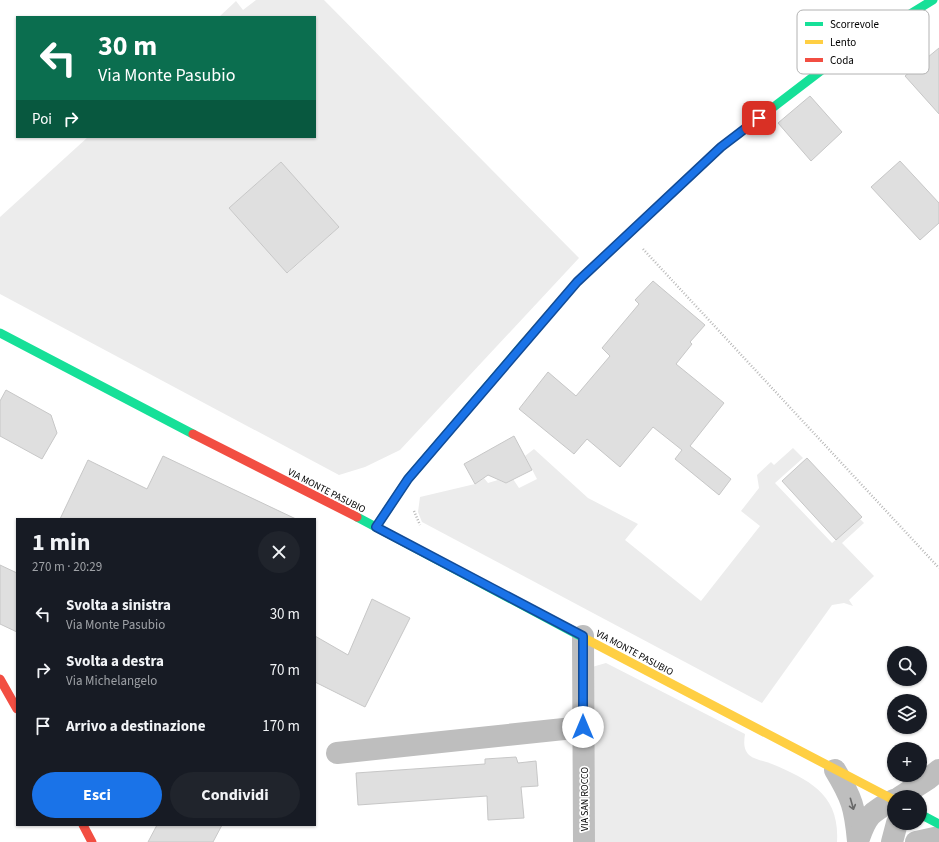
<!DOCTYPE html>
<html lang="it">
<head>
<meta charset="utf-8">
<style>
  :root { --surface:#171b24; --page:#20242c; --text:#f1f3f6; --muted:#9ea1a6; --accent:#1a73e8 }
  body { margin:0; font-family:"Source Sans 3",sans-serif; background:var(--page); color:var(--text); height:100vh; display:flex; flex-direction:column; font-size:15px; white-space:nowrap }
  * { box-sizing:border-box; margin:0 }
  p { font-size:13px; color:var(--muted) }
  .icon { flex:none; width:22px; height:22px; fill:none; stroke:currentColor; stroke-width:2; stroke-linecap:round; stroke-linejoin:round }
  .map { position:relative; flex:1; overflow:hidden }
  .side { position:absolute; left:16px; top:518px; width:300px; height:308px; display:flex; flex-direction:column; background:var(--surface); border-radius:0px; box-shadow:0 1px 3px #0004 }
  .side>* { flex:none }
  .guide { position:absolute; left:16px; top:16px; width:300px; height:122px; border-radius:0px; box-shadow:0 1px 3px #0004; background:#0b6e4f; color:#fff; overflow:hidden }
  .controls { position:absolute; left:887px; top:646px; display:grid; gap:8px }
  .controls a { display:grid; place-items:center; width:40px; height:40px; border-radius:50%; background:var(--surface); box-shadow:0 1px 3px #0004; font-size:20px }
  .pin { position:absolute; display:grid; place-items:center; width:34px; height:34px; color:#fff; margin:-17px; border-radius:8px; box-shadow:0 2px 6px #0006 }
  .me { position:absolute; width:44px; margin:-22px; rotate:0deg; stroke-linejoin:round; filter:drop-shadow(0 0 3px #0008) }
  .turn { display:flex; align-items:center; gap:14px; height:84px; padding:0 16px; font-size:18px }
  .turn .icon { width:52px; height:52px; stroke-width:2.5 }
  .turn b { display:block; font-size:28px; line-height:34px }
  .then { display:flex; align-items:center; height:38px; padding:0 16px; background:#0003; gap:8px; font-size:15px }
  .round { display:grid; place-items:center; flex:none; width:42px; height:42px; border-radius:21px; background:var(--page) }
  .headline { display:flex; align-items:center; justify-content:space-between; height:68px; padding:0 16px }
  h1 { font-size:24px; font-weight:700; line-height:30px }
  .action { display:flex; gap:8px; margin-top:auto; padding:8px 16px }
  .action a { flex:1; height:46px; border-radius:24px; background:var(--accent); color:#fff; font-size:16px; font-weight:700; line-height:46px; text-align:center }
  .action a+a { background:var(--page); color:var(--text) }
  ul { padding:0; list-style:none }
  li { display:flex; align-items:center; gap:12px; height:56px; padding:0 16px }
  li div { flex:1 }
  li b { display:block; font-size:15px }
  li em { font-style:normal }
  .map>svg:first-child { display:block }
  .green { fill:#ececec; fill-rule:evenodd }
  .building { fill:#dfdfdf; stroke:#c7c7c7 }
  .lines { fill:none; stroke-linecap:round; stroke-linejoin:round }
  .path { stroke:#b9b9b9; stroke-width:2.5; stroke-dasharray:1 2; stroke-linecap:butt }
  .street { stroke:#bebebe; stroke-width:22 }
  .fast { stroke:#16e098; stroke-width:9 }
  .slow { stroke:#ffcf43; stroke-width:9 }
  .jam { stroke:#f24e42; stroke-width:9 }
  .oneway { stroke:#686868 }
  .route-casing { stroke:#114b97; stroke-width:10 }
  .route { stroke:#1a73e8; stroke-width:7 }
  .labels { text-anchor:middle; stroke-width:3.5; stroke-linejoin:round; paint-order:stroke }
  .street-label { font-size:10px; fill:#000; stroke:#fff }
  .key { fill:#fff; stroke:#b2b2b2; stroke-width:1 }
  .key-label { font-size:11px; fill:#000 }
</style>
</head>
<body>
<div class="map">
<svg width="939" height="842" viewBox="0 0 939 842">
  <rect width="100%" height="100%" fill="#fff"/>
  <g class="green">
    <path d="M256 0H324L579 258 400 450 365 467 339 475 0 294V217L88 137H315V17H219L236 1 243 10ZM281 162 302 186 291 196 315 200 339 227 288 273 229 208Z"/>
    <polygon points="793,448 803,458 775,483 832,543 860,519 864,523 842,543 874,576 849,600 853,606 844,603 832,605 762,703 422,522 418,512 420,497 475,484 484,478 488,483 498,480 506,483 513,479 519,488 537,479 525,456 534,449 588,498 638,524 625,540 701,601 760,526 741,511 759,488 757,475 771,462 774,465"/>
    <path d="M606 663 745 734C744 741 743 749 749 755 755 760 765 761 772 764 810 780 840 795 837 842H592V667Z"/>
  </g>
  <g class="building">
    <polygon points="939,48 939,114 905,76"/>
    <polygon points="810,96 842,132 811,161 778,123"/>
    <polygon points="900,161 939,203 939,223 920,240 871,187"/>
    <polygon points="281,162 339,227 287,273 229,208"/>
    <polygon points="653,281 705,325 690,342 692,344 676,364 724,403 690,446 731,479 719,495 675,459 682,450 653,427 620,467 587,439 574,454 519,409 548,372 576,396 610,356 602,348 639,304 635,300"/>
    <polygon points="6,390 51,415 57,433 42,459 0,436 0,401"/>
    <polygon points="514,436 532,470 506,483 488,475 475,484 464,464"/>
    <polygon points="163,456 296,519 60,519 88,460 147,489"/>
    <polygon points="807,458 862,517 836,540 782,481"/>
    <polygon points="0,565 17,573 17,632 0,624"/>
    <polygon points="372,599 410,618 365,707 315,682 315,636 348,655"/>
    <polygon points="516,757 518,763 536,761 538,786 521,787 524,818 488,820 487,796 358,805 356,773 485,764 485,759"/>
    <polygon points="157,825 222,825 213,842 148,842"/>
  </g>
  <g class="lines">
    <g class="path">
      <polyline points="643,249 939,568"/>
      <polyline points="414,511 420,525"/>
    </g>
    <g class="street">
      <polyline points="583,636 584,842"/>
      <polyline points="337,753 583,727"/>
      <path d="M835 770C852 798 855 808 858 841"/>
      <polyline points="900,797 928,779 939,770"/>
      <path d="M858 841C867 815 870 813 894 800"/>
      <polyline points="892,842 897,823"/>
      <polyline points="916,842 939,837"/>
    </g>
    <g class="fast">
      <polyline points="750,125 835,60 933,0"/>
      <polyline points="0,333 193,434"/>
      <polyline points="357,517 584,638"/>
      <polyline points="376,527 408,479 525,342"/>
      <polyline points="920,814 939,824"/>
    </g>
    <g class="slow">
      <polyline points="525,342 577,282 721,147 750,125"/>
      <polyline points="584,638 894,800"/>
    </g>
    <g class="jam">
      <polyline points="193,434 357,517"/>
      <polyline points="0,679 17,709"/>
      <polyline points="83,825 92,842"/>
    </g>
  </g>
  <defs><path id="oneway-shaft" d="M-6 0H5M1.5-3L5.5 0L1.5 3" fill="none" stroke-width="1.6" stroke-linecap="round" stroke-linejoin="round"/></defs>
  <use class="oneway" href="#oneway-shaft" transform="translate(852 804) rotate(74)"/>
  <g class="lines">
    <defs>
      <polyline id="route" points="583,727 583,636 376,527 408,479 577,282 721,147 759,118"/>
    </defs>
    <use href="#route" class="route-casing"/>
    <use href="#route" class="route"/>
  </g>
  <g class="labels">
    <g class="street-label">
      <text transform="translate(327 490) rotate(27)" y="4">VIA MONTE PASUBIO</text>
      <text transform="translate(635 652) rotate(28)" y="4">VIA MONTE PASUBIO</text>
      <text transform="translate(584 799) rotate(-90)" y="4">VIA SAN ROCCO</text>
    </g>
  </g>
  <rect x="797" y="10" width="132" height="64" rx="6" class="key"/>
  <rect x="805" y="22" width="18" height="4" fill="#16e098"/>
  <rect x="805" y="40" width="18" height="4" fill="#ffcf43"/>
  <rect x="805" y="58" width="18" height="4" fill="#f24e42"/>
  <g class="key-label">
    <text x="830" y="28">Scorrevole</text>
    <text x="830" y="46">Lento</text>
    <text x="830" y="64">Coda</text>
  </g>
</svg>
<div class="controls">
<a><svg class="icon" aria-label="search" viewBox="0 0 24 24"><circle cx="10" cy="10" r="6"/><path d="M15 15l6 6"/></svg></a>
<a><svg class="icon" aria-label="layers" viewBox="0 0 24 24"><path d="M12 4l9 5-9 5-9-5zM3 14l9 5 9-5"/></svg></a>
<a>+</a>
<a>−</a>
</div>
<div class="pin" style="left:759px;top:118px;background:#d93025"><svg class="icon" aria-label="arrive" viewBox="0 0 24 24"><path d="M6 21V4h12l-3 4 3 4H6"/></svg></div>
<svg class="me" style="left:583px;top:727px" viewBox="-20 -20 40 40"><circle r="19" fill="#fff"/><path d="M0-13L10 11 0 6-10 11z" fill="#1a73e8"/></svg>
<div class="guide">
<div class="turn"><svg class="icon" aria-label="left" viewBox="0 0 24 24"><path d="M17 20v-9H6M10 6l-5 5 5 5"/></svg><div><b>30 m</b>Via Monte Pasubio</div></div>
<div class="then">Poi<svg class="icon" aria-label="right" viewBox="0 0 24 24"><path d="M7 20v-9h11M14 6l5 5-5 5"/></svg></div>
</div>
<section class="side">
<div class="headline"><div><h1>1 min</h1><p>270 m · 20:29</p></div><a class="round"><svg class="icon" aria-label="close" viewBox="0 0 24 24"><path d="M6 6l12 12M18 6L6 18"/></svg></a></div>
<ul>
<li><svg class="icon" aria-label="left" viewBox="0 0 24 24"><path d="M17 20v-9H6M10 6l-5 5 5 5"/></svg><div><b>Svolta a sinistra</b><p>Via Monte Pasubio</p></div><em>30 m</em></li>
<li><svg class="icon" aria-label="right" viewBox="0 0 24 24"><path d="M7 20v-9h11M14 6l5 5-5 5"/></svg><div><b>Svolta a destra</b><p>Via Michelangelo</p></div><em>70 m</em></li>
<li><svg class="icon" aria-label="arrive" viewBox="0 0 24 24"><path d="M6 21V4h12l-3 4 3 4H6"/></svg><div><b>Arrivo a destinazione</b></div><em>170 m</em></li>
</ul>
<div class="action"><a>Esci</a><a>Condividi</a></div>
</section>
</div>
</body>
</html>
